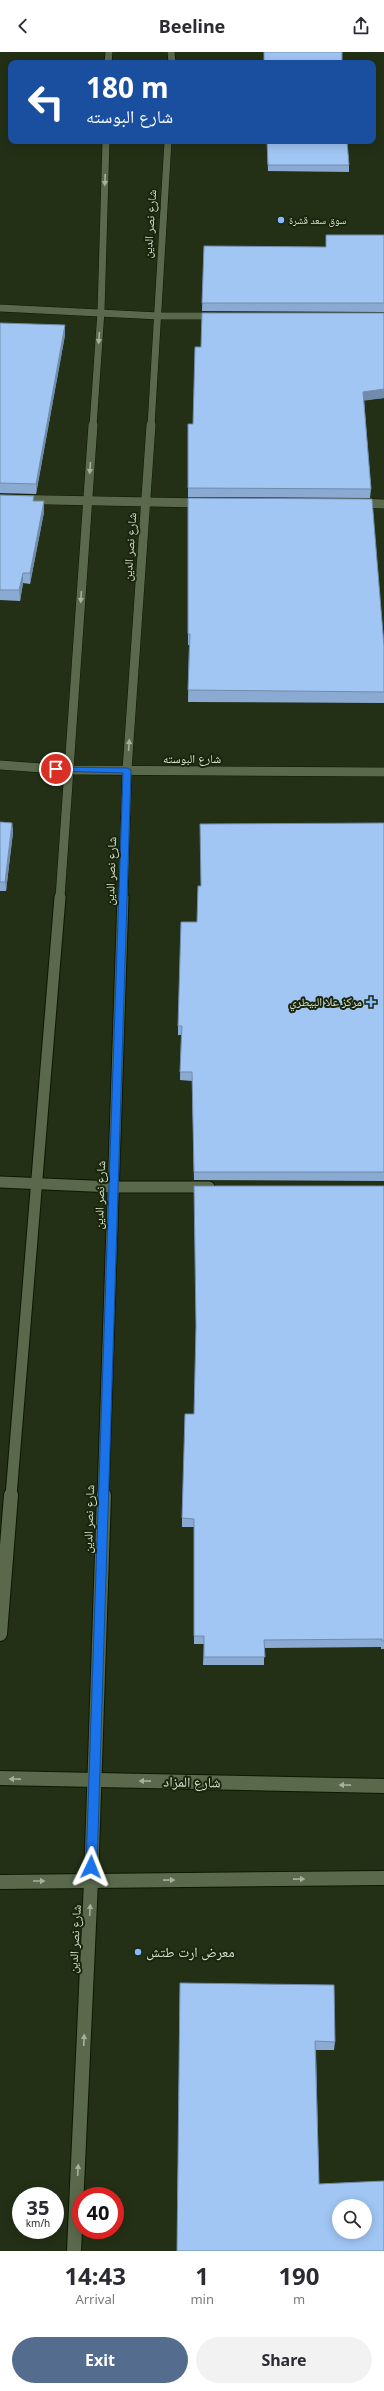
<!DOCTYPE html>
<html lang="en">
<head>
<meta charset="utf-8">
<style>
  :root { --surface:#fff; --page:#f2f2f3; --text:#2b2b33; --muted:#7c7c81; --accent:#546c8d }
  body { margin:0; font-family:"Noto Sans","Noto Naskh Arabic",sans-serif; background:var(--page); color:var(--text); height:100vh; display:flex; flex-direction:column; font-size:15px; white-space:nowrap }
  * { box-sizing:border-box; margin:0 }
  p { font-size:13px; color:var(--muted) }
  .icon { flex:none; width:22px; height:22px; fill:none; stroke:currentColor; stroke-width:2; stroke-linecap:round; stroke-linejoin:round }
  .map { position:relative; height:2199px; overflow:hidden }
  .sheet { display:flex; flex-direction:column; background:var(--surface); flex:1 }
  .sheet>* { flex:none }
  .top-card { position:absolute; left:8px; top:8px; width:368px; height:84px; border-radius:8px; box-shadow:0 2px 10px #0003; background:#1a4fa0; color:#fff; overflow:hidden }
  .fabs { position:absolute; left:332px; top:2147px; display:grid; gap:8px }
  .fabs a { display:grid; place-items:center; width:40px; height:40px; border-radius:50%; background:var(--surface); box-shadow:0 2px 10px #0003; font-size:20px }
  .speed { position:absolute; left:12px; top:2135px; display:flex; gap:8px; font-size:20px; font-weight:700; text-align:center }
  .speed>* { display:grid; place-content:center; width:52px; height:52px; border-radius:50%; background:var(--surface); box-shadow:0 2px 10px #0003; line-height:1 }
  .speed small { font-size:10px; font-weight:400 }
  .speed .limit { border:6px solid #d22; background:#fff; color:#111 }
  .pin { position:absolute; display:grid; place-items:center; width:34px; height:34px; color:#fff; margin:-17px; border:2px solid #fff; border-radius:50%; box-shadow:0 1px 4px #0007 }
  .me { position:absolute; width:44px; margin:-22px; rotate:2deg; stroke-linejoin:round; filter:drop-shadow(0 0 3px #0008) }
  .turn { display:flex; align-items:center; gap:14px; height:84px; padding:0 12px; font-size:18px }
  .turn .icon { width:52px; height:52px; stroke-width:2.5 }
  .turn b { display:block; font-size:28px; line-height:34px }
  .eta { display:flex; justify-content:space-evenly; align-items:center; height:68px; text-align:center }
  .eta b { font-size:24px; font-weight:700; line-height:28px }
  .action { display:flex; gap:8px; margin-top:auto; padding:8px 12px }
  .action a { flex:1; height:46px; border-radius:24px; background:var(--accent); color:#fff; font-size:16px; font-weight:700; line-height:46px; text-align:center }
  .action a+a { background:var(--page); color:var(--text) }
  header { display:flex; justify-content:space-between; align-items:center; height:52px; padding:0 12px; background:var(--surface); font-size:18px; font-weight:700 }
  .map>svg:first-child { display:block }
  .lines { fill:none; stroke-linecap:round; stroke-linejoin:round }
  .minor-far2-casing { stroke:#0c1801; stroke-width:8 }
  .minor-far1-casing { stroke:#0c1801; stroke-width:10 }
  .minor-casing { stroke:#0c1801; stroke-width:13 }
  .tertiary-far3-casing { stroke:#0c1801; stroke-width:8 }
  .tertiary-far2-casing { stroke:#0c1801; stroke-width:10 }
  .tertiary-far1-casing { stroke:#0c1801; stroke-width:13 }
  .tertiary-casing { stroke:#0c1801; stroke-width:16 }
  .minor-far2 { stroke:#5a694c; stroke-width:7 }
  .minor-far1 { stroke:#5a694c; stroke-width:9 }
  .minor { stroke:#5a694c; stroke-width:11 }
  .tertiary-far3 { stroke:#5a694c; stroke-width:7 }
  .tertiary-far2 { stroke:#5a694c; stroke-width:9 }
  .tertiary-far1 { stroke:#5a694c; stroke-width:11 }
  .tertiary { stroke:#5a694c; stroke-width:14 }
  .wall { fill:#8aaad2 }
  .shaded-wall { fill:#718bab }
  .building { fill:#a1c6f4; stroke:#718bab; fill-rule:evenodd }
  .oneway { fill:#a6b19c }
  .route { fill:#1a73e8; stroke:#114b97 }
  .poi-dot { fill:#86bbfb; stroke:#1a260c; stroke-width:1.5 }
  .labels { text-anchor:middle; stroke-width:4; stroke-linejoin:round; paint-order:stroke }
  .far-poi-label { font-size:10px; fill:#d9e1d1; stroke:#1a260c; text-anchor:start }
  .street-label { font-size:12px; fill:#d9e1d1; stroke:#1a260c }
  .poi-label { font-size:12px; fill:#d9e1d1; stroke:#1a260c; text-anchor:end }
  .near-street-label { font-size:14px; fill:#d9e1d1; stroke:#1a260c }
  .near-poi-label { font-size:14px; fill:#d9e1d1; stroke:#1a260c; text-anchor:start }
</style>
</head>
<body>
<header><svg class="icon" aria-label="back" viewBox="0 0 24 24"><path d="M15 5l-7 7 7 7"/></svg>Beeline<svg class="icon" aria-label="share" viewBox="0 0 24 24"><path d="M12 15V3M7 8l5-5 5 5M5 13v7h14v-7"/></svg></header>
<div class="map">
<svg width="384" height="2199" viewBox="0 0 384 2199">
  <rect width="100%" height="100%" fill="#233016"/>
  <g class="lines">
    <defs>
      <polyline id="minor-far2" points="0,256 159,264 215,264"/>
      <g id="minor-far1">
        <polyline points="0,447 201,451"/>
        <polyline points="359,451 384,452"/>
      </g>
      <polyline id="minor" points="0,1130 113,1135 209,1135"/>
      <g id="tertiary-far3">
        <polyline points="171,0 172,11"/>
        <polyline points="108,11 109,0"/>
        <polyline points="93,374 101,259 106,89"/>
        <polyline points="151,374 168,89"/>
      </g>
      <g id="tertiary-far2">
        <polyline points="0,713 70,718 384,720"/>
        <polyline points="60,846 93,373"/>
        <polyline points="123,846 127,718 151,373"/>
      </g>
      <g id="tertiary-far1">
        <polyline points="11,1444 60,845"/>
        <polyline points="103,1444 123,845"/>
      </g>
      <g id="tertiary">
        <polyline points="0,1582 11,1443"/>
        <polyline points="0,1726 384,1734"/>
        <polyline points="0,1830 384,1826"/>
        <polyline points="74,2199 91,1829 104,1443"/>
      </g>
    </defs>
    <use href="#minor-far2" class="minor-far2-casing"/>
    <use href="#minor-far1" class="minor-far1-casing"/>
    <use href="#minor" class="minor-casing"/>
    <use href="#tertiary-far3" class="tertiary-far3-casing"/>
    <use href="#tertiary-far2" class="tertiary-far2-casing"/>
    <use href="#tertiary-far1" class="tertiary-far1-casing"/>
    <use href="#tertiary" class="tertiary-casing"/>
    <use href="#minor-far2" class="minor-far2"/>
    <use href="#minor-far1" class="minor-far1"/>
    <use href="#minor" class="minor"/>
    <use href="#tertiary-far3" class="tertiary-far3"/>
    <use href="#tertiary-far2" class="tertiary-far2"/>
    <use href="#tertiary-far1" class="tertiary-far1"/>
    <use href="#tertiary" class="tertiary"/>
  </g>
  <g class="wall">
    <polygon points="267,89 347,89 349,113 349,120 268,119"/>
    <polygon points="326,183 384,183 384,260 202,259 204,194 326,195"/>
    <polygon points="384,261 384,346 364,348 371,437 370,446 188,445 188,372 193,372 201,295"/>
    <polygon points="0,271 65,283 36,442 0,441"/>
    <polygon points="0,443 34,449 44,449 44,460 30,532 23,531 20,549 0,548"/>
    <polygon points="188,446 384,594 384,651 188,650 189,593 188,593"/>
    <polygon points="0,770 12,771 13,780 6,839 0,839"/>
    <polygon points="384,771 384,1129 194,1128 192,1029 180,1028 181,983 178,983 178,974 197,870 201,834"/>
    <polygon points="384,1134 384,1597 381,1597 381,1595 264,1596 264,1613 203,1613 204,1592 194,1592 194,1475 182,1475 182,1466 194,1362"/>
    <polygon points="180,1931 335,1990 334,1998 316,1998 319,2132 177,2199"/>
  </g>
  <g class="shaded-wall">
    <polygon points="65,273 65,283 36,442 36,432"/>
    <polygon points="384,337 384,346 362,349 363,340"/>
    <polygon points="44,449 44,460 30,532 30,521"/>
    <polygon points="23,521 23,531 20,549 19,538"/>
    <polygon points="12,771 13,780 6,839 5,830"/>
  </g>
  <g class="building">
    <rect x="264" y="0" width="78" height="11"/>
    <polygon points="267,89 347,89 349,113 268,113"/>
    <polygon points="326,183 384,183 384,251 202,251 204,194 326,195"/>
    <polygon points="202,261 384,261 384,337 363,340 371,437 188,436 188,372 193,372 195,295 201,295"/>
    <polygon points="0,271 65,273 36,432 0,431"/>
    <polygon points="0,443 34,444 33,449 44,449 30,521 23,521 19,538 0,538"/>
    <polygon points="188,446 372,447 384,594 384,640 188,638 190,582 188,582"/>
    <polygon points="0,770 12,771 5,830 0,830"/>
    <polygon points="384,771 384,1120 194,1120 192,1020 180,1020 182,974 178,974 181,870 197,870 198,834 201,834 200,772"/>
    <polygon points="194,1134 384,1134 384,1589 382,1589 382,1587 264,1588 265,1605 204,1605 204,1584 194,1584 194,1467 182,1466 185,1362 194,1362 196,1274"/>
    <path d="M180 1931 334 1933 335 1990 315 1989 319 2132 384 2129V2199H177ZM339 2154H365V2180H339Z"/>
  </g>
  <defs><path id="oneway-solid" d="M-6-.8H1V-3.2L6.5 0L1 3.2V.8H-6Z"/></defs>
  <g class="oneway">
    <use href="#oneway-solid" transform="translate(105 128) rotate(92)"/>
    <use href="#oneway-solid" transform="translate(99 286) rotate(94)"/>
    <use href="#oneway-solid" transform="translate(90 416) rotate(94)"/>
    <use href="#oneway-solid" transform="translate(81 545) rotate(94)"/>
    <use href="#oneway-solid" transform="translate(129 693) rotate(-86)"/>
    <use href="#oneway-solid" transform="translate(15 1727) rotate(-179)"/>
    <use href="#oneway-solid" transform="translate(145 1729) rotate(-179)"/>
    <use href="#oneway-solid" transform="translate(345 1733) rotate(-179)"/>
    <use href="#oneway-solid" transform="translate(299 1827) rotate(-1)"/>
    <use href="#oneway-solid" transform="translate(169 1828) rotate(-1)"/>
    <use href="#oneway-solid" transform="translate(39 1829)"/>
    <use href="#oneway-solid" transform="translate(90 1858) rotate(-87)"/>
    <use href="#oneway-solid" transform="translate(84 1988) rotate(-87)"/>
    <use href="#oneway-solid" transform="translate(78 2118) rotate(-87)"/>
  </g>
  <polygon class="route" points="53,715 127,716 131,718 97,1815 91,1820 86,1815 123,721 56,719 52,717"/>
  <g class="poi-dot">
    <circle cx="281" cy="168" r="4"/>
    <path d="M369 944h4v4h4v4h-4v4h-4v-4h-4v-4h4z"/>
    <circle cx="138" cy="1900" r="4"/>
  </g>
  <g class="labels">
    <g class="far-poi-label">
      <text x="289" y="172">سوق سعد قشرة</text>
    </g>
    <g class="street-label">
      <text transform="translate(150 172) rotate(-86)" y="4">شارع نصر الدين</text>
      <text transform="translate(130 495) rotate(-86)" y="4">شارع نصر الدين</text>
      <text x="192" y="711">شارع البوسته</text>
      <text transform="translate(111 819) rotate(-88)" y="4">شارع نصر الدين</text>
      <text transform="translate(100 1143) rotate(-88)" y="4">شارع نصر الدين</text>
      <text transform="translate(89 1467) rotate(-88)" y="4">شارع نصر الدين</text>
      <text transform="translate(75 1887) rotate(-87)" y="4">شارع نصر الدين</text>
    </g>
    <g class="poi-label">
      <text x="362" y="954">مركز علا البيطري</text>
    </g>
    <g class="near-street-label">
      <text transform="translate(192 1730) rotate(1)" y="5">شارع المزاد</text>
    </g>
    <g class="near-poi-label">
      <text x="146" y="1905">معرض ارت طتش</text>
    </g>
  </g>
</svg>
<div class="fabs">
<a><svg class="icon" aria-label="search" viewBox="0 0 24 24"><circle cx="10" cy="10" r="6"/><path d="M15 15l6 6"/></svg></a>
</div>
<div class="speed"><div>35<small>km/h</small></div><div class="limit">40</div></div>
<div class="pin" style="left:56px;top:717px;background:#d93025"><svg class="icon" aria-label="arrive" viewBox="0 0 24 24"><path d="M6 21V4h12l-3 4 3 4H6"/></svg></div>
<svg class="me" style="left:91px;top:1815px" viewBox="-20 -20 40 40"><path d="M0-17L14 15 0 8-14 15z" fill="#1a73e8" stroke="#fff" stroke-width="4"/></svg>
<div class="top-card">
<div class="turn"><svg class="icon" aria-label="left" viewBox="0 0 24 24"><path d="M17 20v-9H6M10 6l-5 5 5 5"/></svg><div><b>180 m</b>شارع البوسته</div></div>
</div>
</div>
<section class="sheet">
<div class="eta">
<div><b>14:43</b><p>Arrival</p></div>
<div><b>1</b><p>min</p></div>
<div><b>190</b><p>m</p></div>
</div>
<div class="action"><a>Exit</a><a>Share</a></div>
</section>
</body>
</html>
